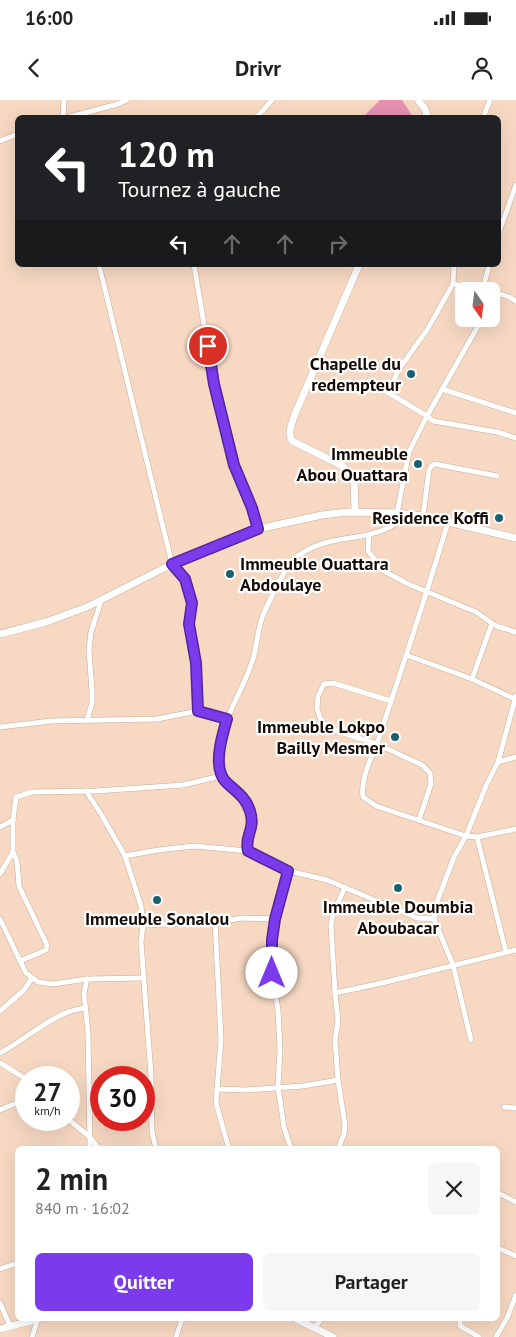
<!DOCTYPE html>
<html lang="fr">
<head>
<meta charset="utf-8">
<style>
  :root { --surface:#fff; --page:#f6f6f6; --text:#222; --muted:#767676; --accent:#7c3aed }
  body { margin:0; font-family:"PT Sans",sans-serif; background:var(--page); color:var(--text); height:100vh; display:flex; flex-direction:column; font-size:19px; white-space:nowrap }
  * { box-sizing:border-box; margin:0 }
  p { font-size:16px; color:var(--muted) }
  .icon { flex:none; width:28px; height:28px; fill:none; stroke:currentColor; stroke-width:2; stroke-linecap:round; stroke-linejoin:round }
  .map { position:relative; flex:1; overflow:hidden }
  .sheet { position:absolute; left:15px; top:1046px; width:485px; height:175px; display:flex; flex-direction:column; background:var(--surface); border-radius:8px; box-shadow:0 5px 20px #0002 }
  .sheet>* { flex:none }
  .guide { position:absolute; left:15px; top:15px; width:486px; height:152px; border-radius:8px; box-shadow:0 5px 20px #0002; background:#202124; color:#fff; overflow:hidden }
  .needle { width:32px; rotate:166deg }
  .buttons { position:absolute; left:455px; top:182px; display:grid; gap:10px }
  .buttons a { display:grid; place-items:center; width:45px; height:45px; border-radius:8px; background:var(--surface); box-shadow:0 5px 20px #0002; font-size:25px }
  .speed { position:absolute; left:15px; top:966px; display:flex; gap:10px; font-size:25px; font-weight:700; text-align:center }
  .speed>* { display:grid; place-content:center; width:65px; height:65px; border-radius:50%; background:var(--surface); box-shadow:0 5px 20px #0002; line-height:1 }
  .speed small { font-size:12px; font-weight:400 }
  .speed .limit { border:8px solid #d22; background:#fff; color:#111 }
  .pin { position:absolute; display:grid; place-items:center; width:42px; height:42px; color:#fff; margin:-21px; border:2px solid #fff; border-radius:50%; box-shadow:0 1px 5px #0007 }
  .me { position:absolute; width:55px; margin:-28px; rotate:0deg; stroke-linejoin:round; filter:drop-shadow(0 0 4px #0008) }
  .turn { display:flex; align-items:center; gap:18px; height:105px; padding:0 20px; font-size:22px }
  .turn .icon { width:65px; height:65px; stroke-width:2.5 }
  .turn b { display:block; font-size:35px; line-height:42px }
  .lanes { display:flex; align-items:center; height:48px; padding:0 20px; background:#0003; justify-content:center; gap:25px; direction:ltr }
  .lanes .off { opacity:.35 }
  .round { display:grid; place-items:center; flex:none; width:52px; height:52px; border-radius:8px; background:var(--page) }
  .summary { display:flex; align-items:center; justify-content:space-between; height:85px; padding:0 20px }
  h1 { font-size:30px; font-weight:700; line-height:38px }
  .button { display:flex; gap:10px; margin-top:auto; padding:10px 20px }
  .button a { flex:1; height:58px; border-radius:8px; background:var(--accent); color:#fff; font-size:20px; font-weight:700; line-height:58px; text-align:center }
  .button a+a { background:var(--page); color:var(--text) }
  .status { display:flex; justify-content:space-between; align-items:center; height:35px; padding:0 25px; background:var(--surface); direction:ltr }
  .status svg { height:14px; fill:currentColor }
  header { display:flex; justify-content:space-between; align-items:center; height:65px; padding:0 20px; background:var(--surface); font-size:22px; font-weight:700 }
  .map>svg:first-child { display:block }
  .forest { fill:#e691b2 }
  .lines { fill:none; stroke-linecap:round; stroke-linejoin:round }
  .street-casing { stroke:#c8ac97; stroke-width:6 }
  .secondary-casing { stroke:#c8ac97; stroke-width:8 }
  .street { stroke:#fff; stroke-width:5 }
  .secondary { stroke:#fff; stroke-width:7 }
  .route-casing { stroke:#51269a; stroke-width:12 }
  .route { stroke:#7c3aed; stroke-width:9 }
  .poi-dot { fill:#1a6071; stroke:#fff; stroke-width:2 }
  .labels { text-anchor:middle; stroke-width:4.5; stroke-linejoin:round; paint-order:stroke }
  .poi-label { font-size:18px; font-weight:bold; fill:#160c06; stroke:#fff; text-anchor:end }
</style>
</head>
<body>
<div class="status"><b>16:00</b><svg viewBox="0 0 49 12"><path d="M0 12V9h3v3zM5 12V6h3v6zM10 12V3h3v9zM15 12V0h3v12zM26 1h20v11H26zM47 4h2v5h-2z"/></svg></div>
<header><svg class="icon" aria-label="back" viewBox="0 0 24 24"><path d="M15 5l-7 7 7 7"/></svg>Drivr<svg class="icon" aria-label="person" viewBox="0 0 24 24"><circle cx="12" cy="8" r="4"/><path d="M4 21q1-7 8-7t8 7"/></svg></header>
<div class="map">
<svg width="516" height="1237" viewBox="0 0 516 1237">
  <rect width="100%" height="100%" fill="#f7d9c3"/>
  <polygon class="forest" points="380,0 402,0 413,17 363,17"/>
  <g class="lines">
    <defs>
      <g id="street">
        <polyline points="63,18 64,0"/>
        <polyline points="66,18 118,4 127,0"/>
        <polyline points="256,18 272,0"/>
        <polyline points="483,18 490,0"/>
        <polyline points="0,41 18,34"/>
        <polyline points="499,132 516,85"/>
        <polyline points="99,165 172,464 185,479 192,503 189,524 196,563 196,590 198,611"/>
        <polyline points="194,165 214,284 227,340 234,365 252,407 258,429"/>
        <polyline points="453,184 491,191"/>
        <polyline points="483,189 489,165"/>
        <polyline points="491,191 509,197 516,201"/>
        <polyline points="491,203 497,193"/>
        <polyline points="369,281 427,316 433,321 497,332 516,338"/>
        <polyline points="442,289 516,313"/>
        <polyline points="388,293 399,269 427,230 453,184 454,165"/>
        <polyline points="397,413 409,352 427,316 482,219"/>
        <polyline points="423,416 429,370 432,365 435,364 497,376"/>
        <path d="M448 422C427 494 403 564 380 635 374 654 360 676 363 697L376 706 466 736 477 737 516 729"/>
        <polyline points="369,435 368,451 384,471 408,484 476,512 496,526 516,532"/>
        <polyline points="406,555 472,579 515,599"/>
        <polyline points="472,579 492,523"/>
        <polyline points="391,601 333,583 324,584 318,596 317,609 321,620 328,628 377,644 422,665 430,673 431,684 419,720"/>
        <polyline points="87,620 92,603 92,592 89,549 91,532 101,501"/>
        <polyline points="0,627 51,621 157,619 198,611 227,619"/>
        <polyline points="498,662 516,657"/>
        <polyline points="86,691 101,714 125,756 141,806 143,825 141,842 151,975 152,1032 156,1049"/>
        <polyline points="0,727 13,720 16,697 32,692 96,691 183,685 221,676"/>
        <polyline points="477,737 506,852"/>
        <path d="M248 751C244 734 258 728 249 708 242 691 221 685 219 666 215 628 241 596 252 562 257 548 257 532 262 518 268 503 282 474 292 461 295 458 300 454 304 452 331 435 363 441 390 427 396 424 400 419 405 415"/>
        <polyline points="13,752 17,761 19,786 47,845 46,850 20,861"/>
        <polyline points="125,756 158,750 194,746 248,751 289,771 327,780 417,818 434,819"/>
        <polyline points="289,771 275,819 272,840 272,873 278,910 280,949 278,987 284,1027 291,1049"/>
        <polyline points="0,774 13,752 13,720"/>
        <polyline points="0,819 26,873 38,882 53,884 87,879 143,878"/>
        <polyline points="215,822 221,939 216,1003 229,1049"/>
        <polyline points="143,825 215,822 243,818 275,819"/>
        <polyline points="87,879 84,893 88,933 90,1049"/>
        <polyline points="335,893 382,883 516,850"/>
        <polyline points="0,911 24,890 32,878"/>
        <polyline points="471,940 453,865 434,819 437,802 454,757 466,736 486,686 498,662 516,596"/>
        <path d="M0 953C28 939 52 912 85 908"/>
        <polyline points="0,963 26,979"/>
        <polyline points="217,989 247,990 303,986 338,980"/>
        <polyline points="504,1007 516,1008"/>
        <polyline points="0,1010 26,999"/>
        <polyline points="69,1020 90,1037 99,1049"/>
        <polyline points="338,1049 344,1034 345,1025 338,980 335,940 338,921 335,893 331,825 333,814 345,787"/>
        <polyline points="498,1093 516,1102"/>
        <polyline points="498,1148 516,1156"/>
        <polyline points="0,1169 18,1163"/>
        <polyline points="0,1203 10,1226"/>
        <polyline points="460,1219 460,1226 479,1237"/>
        <polyline points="315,1227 321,1219"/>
        <polyline points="32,1237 38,1219"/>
        <polyline points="176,1237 182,1219"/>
        <polyline points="496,1237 507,1218 516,1195"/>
      </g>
      <g id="secondary">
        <polyline points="418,0 425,9 428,18"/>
        <path d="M355 411 354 378 343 366 292 341C287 331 292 324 295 314L359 165"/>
        <polyline points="0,534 46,522 87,507 172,464 258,429 322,415 348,412 397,413 423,416 516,438"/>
        <polyline points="296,1219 333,1237"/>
        <polyline points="0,1229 38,1219"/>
      </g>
    </defs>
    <use href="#street" class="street-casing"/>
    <use href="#secondary" class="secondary-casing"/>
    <use href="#street" class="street"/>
    <use href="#secondary" class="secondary"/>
  </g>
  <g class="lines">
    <defs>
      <path id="route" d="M208 246 214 284 234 365 252 408 258 429 172 464 185 479 192 503 189 524 196 563 198 611 227 619C222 636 212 668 226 682 235 691 246 697 250 711 256 730 244 735 248 751L288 771 275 819 272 840V873"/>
    </defs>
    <use href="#route" class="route-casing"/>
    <use href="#route" class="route"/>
  </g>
  <g class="poi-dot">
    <circle cx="411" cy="274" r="5"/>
    <circle cx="418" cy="364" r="5"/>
    <circle cx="499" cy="418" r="5"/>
    <circle cx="230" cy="474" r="5"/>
    <circle cx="395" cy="637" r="5"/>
    <circle cx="398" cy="788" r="5"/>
    <circle cx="157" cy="800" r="5"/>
  </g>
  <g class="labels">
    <g class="poi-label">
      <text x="401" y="270">Chapelle du<tspan x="401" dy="21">redempteur</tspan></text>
      <text x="408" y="360">Immeuble<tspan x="408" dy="21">Abou Ouattara</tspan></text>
      <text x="489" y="424">Residence Koffi</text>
      <text x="240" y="470" text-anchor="start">Immeuble Ouattara<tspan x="240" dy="21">Abdoulaye</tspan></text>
      <text x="385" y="633">Immeuble Lokpo<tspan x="385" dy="21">Bailly Mesmer</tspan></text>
      <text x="398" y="813" text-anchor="middle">Immeuble Doumbia<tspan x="398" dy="21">Aboubacar</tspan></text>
      <text x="157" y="825" text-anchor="middle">Immeuble Sonalou</text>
    </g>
  </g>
</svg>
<div class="buttons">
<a><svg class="needle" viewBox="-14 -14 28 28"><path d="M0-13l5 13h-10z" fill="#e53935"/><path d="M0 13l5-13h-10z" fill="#767676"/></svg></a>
</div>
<div class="speed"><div>27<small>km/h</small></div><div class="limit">30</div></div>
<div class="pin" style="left:208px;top:246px;background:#d93025"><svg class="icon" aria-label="arrive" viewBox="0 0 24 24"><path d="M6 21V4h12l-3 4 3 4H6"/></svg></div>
<svg class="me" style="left:272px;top:873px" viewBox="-20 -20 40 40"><circle r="19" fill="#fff"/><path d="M0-13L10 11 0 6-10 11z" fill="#7c3aed"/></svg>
<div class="guide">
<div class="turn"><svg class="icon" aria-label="left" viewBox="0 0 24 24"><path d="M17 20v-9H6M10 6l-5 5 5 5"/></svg><div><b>120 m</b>Tournez à gauche</div></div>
<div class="lanes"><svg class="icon" aria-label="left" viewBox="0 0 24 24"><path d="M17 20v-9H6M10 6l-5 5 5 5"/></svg><svg class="icon off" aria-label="ahead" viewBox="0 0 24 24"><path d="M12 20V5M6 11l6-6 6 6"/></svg><svg class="icon off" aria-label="ahead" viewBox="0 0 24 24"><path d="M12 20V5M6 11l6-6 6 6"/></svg><svg class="icon off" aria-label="right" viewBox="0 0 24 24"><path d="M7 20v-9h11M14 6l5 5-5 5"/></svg></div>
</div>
<section class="sheet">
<div class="summary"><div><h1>2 min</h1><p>840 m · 16:02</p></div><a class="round"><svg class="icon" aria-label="close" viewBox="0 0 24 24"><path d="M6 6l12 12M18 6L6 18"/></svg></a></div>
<div class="button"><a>Quitter</a><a>Partager</a></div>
</section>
</div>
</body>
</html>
